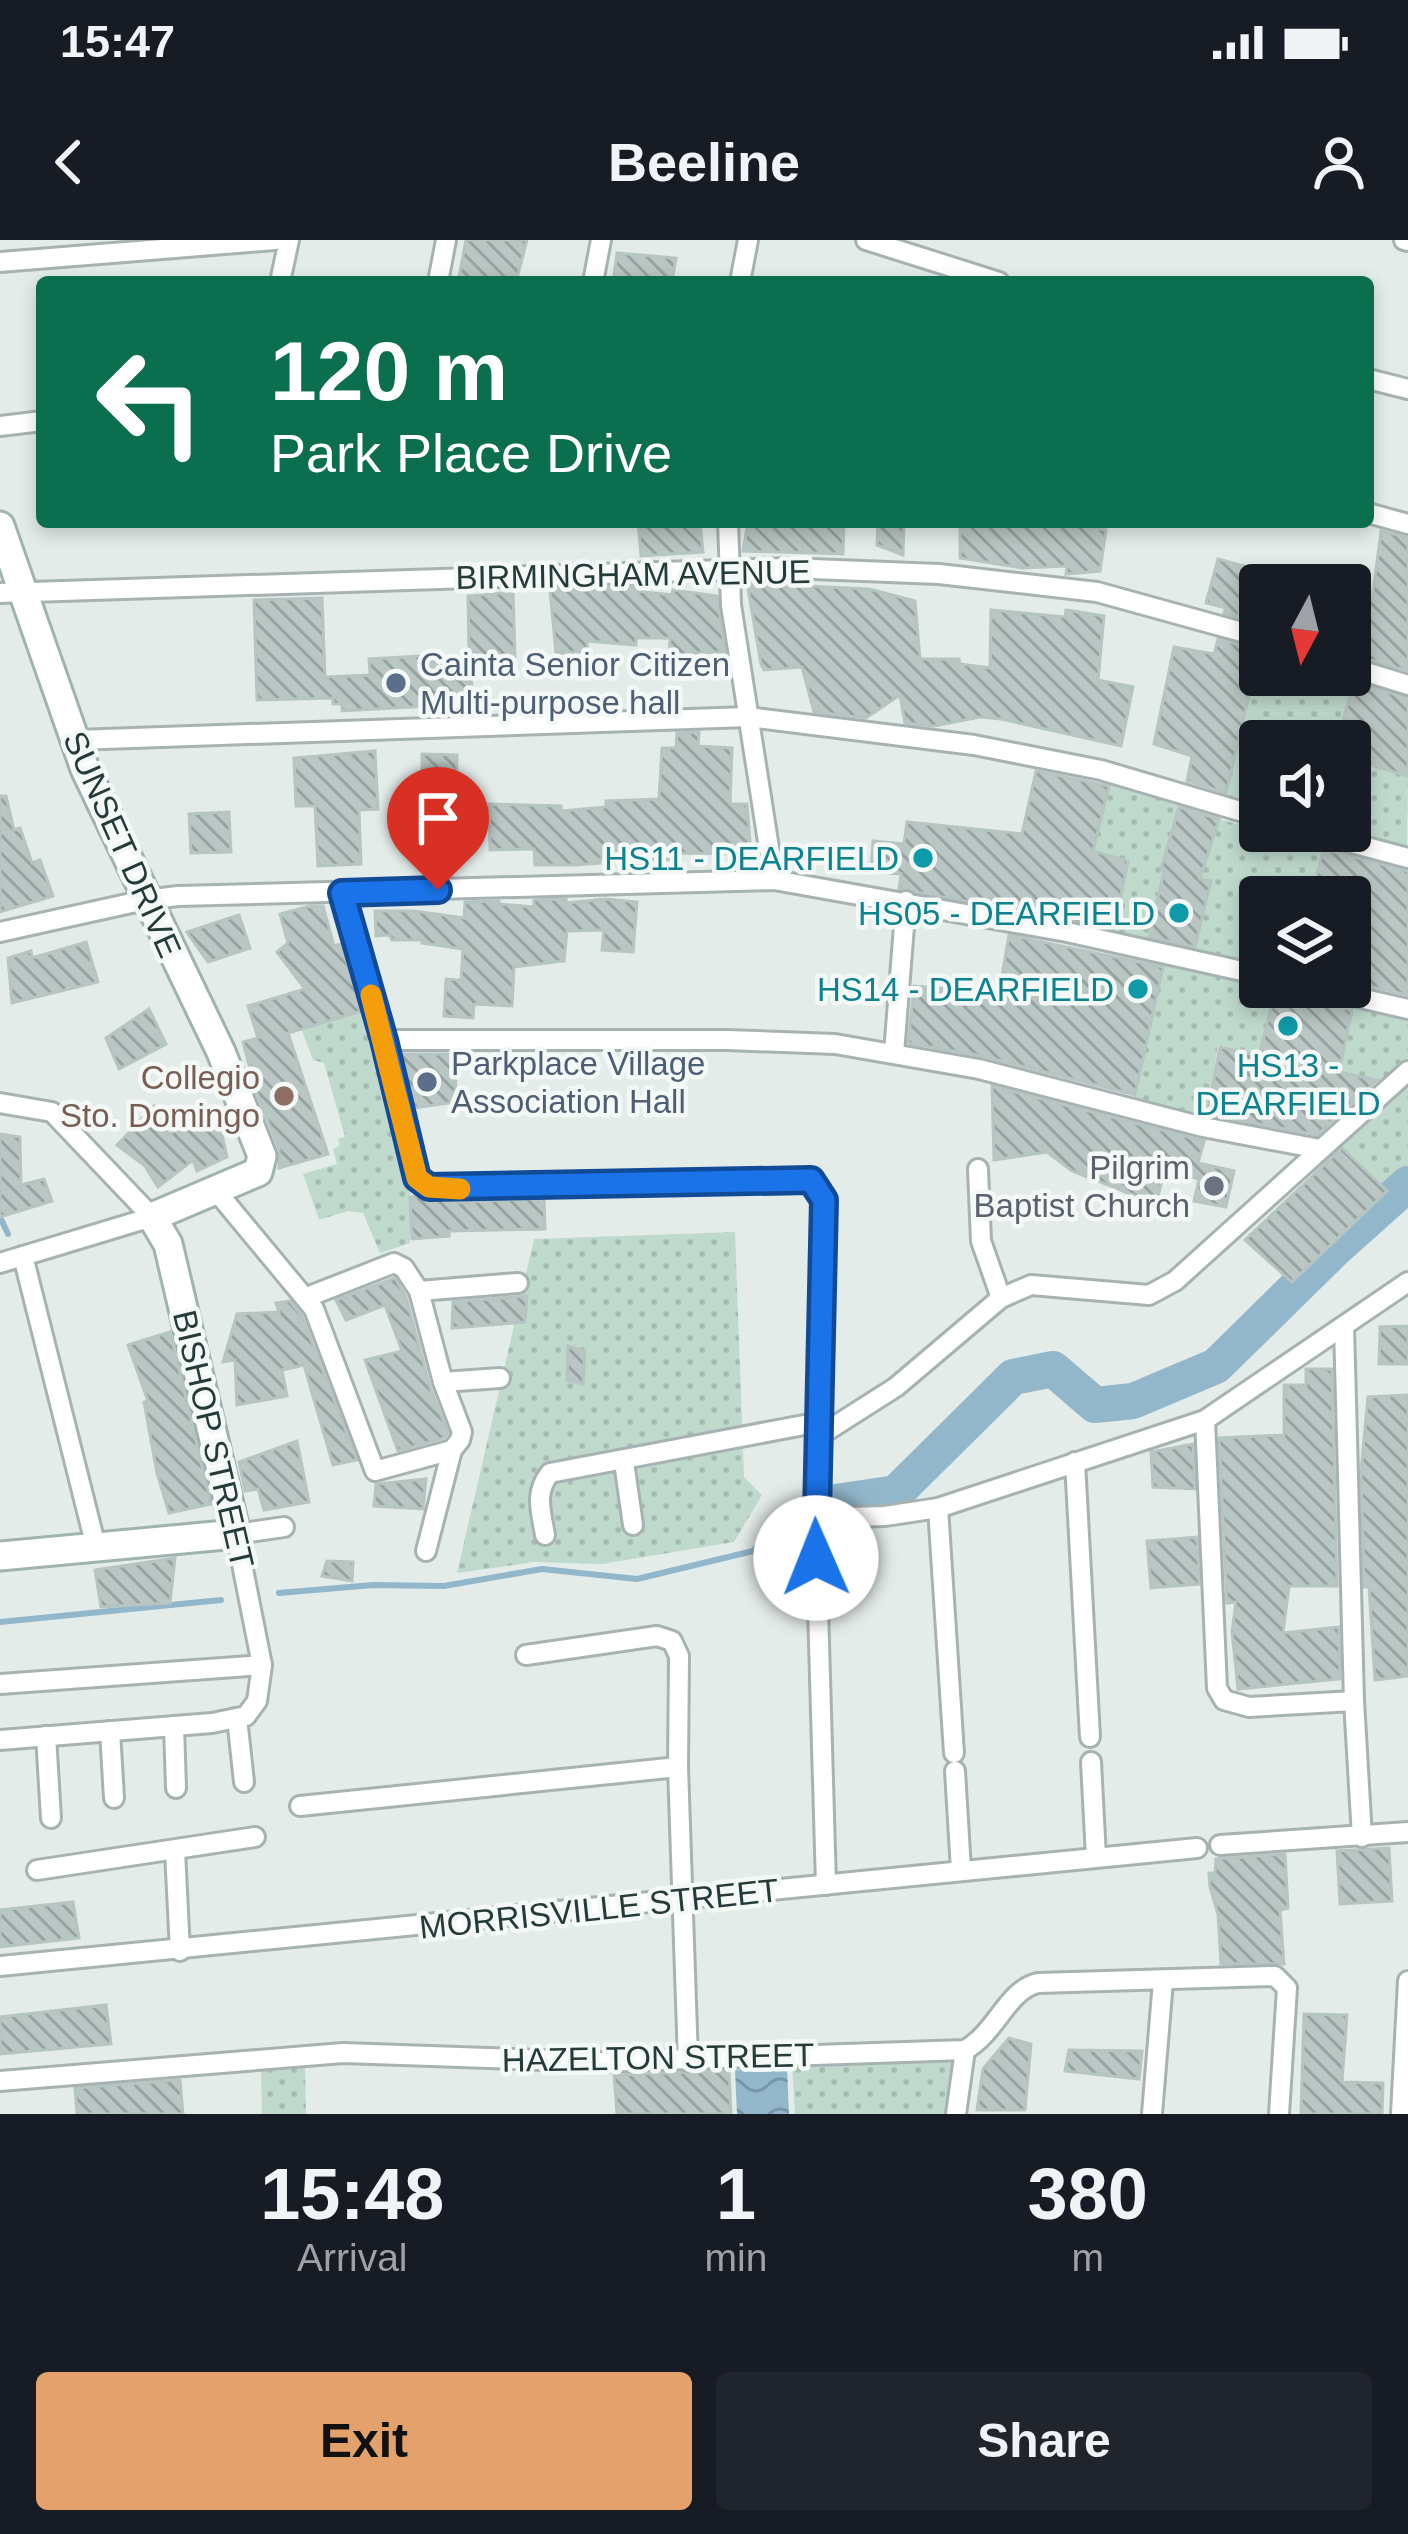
<!DOCTYPE html>
<html lang="en">
<head>
<meta charset="utf-8">
<style>
  :root { --surface:#171b24; --page:#20242c; --text:#f1f3f6; --muted:#9ea1a6; --accent:#e3a16b }
  body { margin:0; font-family:Arial,sans-serif; background:var(--page); color:var(--text); height:100vh; display:flex; flex-direction:column; font-size:45px; white-space:nowrap }
  * { box-sizing:border-box; margin:0 }
  p { font-size:39px; color:var(--muted) }
  .icon { flex:none; width:66px; height:66px; fill:none; stroke:currentColor; stroke-width:2; stroke-linecap:round; stroke-linejoin:round }
  .map { position:relative; height:1874px; overflow:hidden }
  .panel { display:flex; flex-direction:column; background:var(--surface); flex:1 }
  .panel>* { flex:none }
  .hud { position:absolute; left:36px; top:36px; width:1338px; height:252px; border-radius:12px; box-shadow:0 6px 18px #0003; background:#0b6e4f; color:#fff; overflow:hidden }
  .needle { width:78px; rotate:187deg }
  .controls { position:absolute; left:1239px; top:324px; display:grid; gap:24px }
  .controls a { display:grid; place-items:center; width:132px; height:132px; border-radius:12px; background:var(--surface); box-shadow:0 6px 18px #0003; font-size:60px }
  .pin { position:absolute; display:grid; place-items:center; width:102px; height:102px; color:#fff; margin:-123px -51px; border-radius:50% 50% 50% 0; rotate:-45deg; box-shadow:0 0 12px #0007 }
  .pin .icon { rotate:45deg }
  .me { position:absolute; width:132px; margin:-66px; rotate:359deg; stroke-linejoin:round; filter:drop-shadow(0 0 9px #0008) }
  .turn { display:flex; align-items:center; gap:42px; height:252px; padding:0 36px; font-size:54px }
  .turn .icon { width:156px; height:156px; stroke-width:2.5 }
  .turn b { display:block; font-size:84px; line-height:102px }
  .eta { display:flex; justify-content:space-evenly; align-items:center; height:204px; text-align:center }
  .eta b { font-size:72px; font-weight:600; line-height:84px }
  .action { display:flex; gap:24px; margin-top:auto; padding:24px 36px }
  .action a { flex:1; height:138px; border-radius:12px; background:var(--accent); color:#111; font-size:48px; font-weight:600; line-height:138px; text-align:center }
  .action a+a { background:var(--page); color:var(--text) }
  .status { display:flex; justify-content:space-between; align-items:center; height:84px; padding:0 60px; background:var(--surface); direction:ltr }
  .status svg { height:33px; fill:currentColor }
  header { display:flex; justify-content:space-between; align-items:center; height:156px; padding:0 36px; background:var(--surface); font-size:54px; font-weight:600 }
  .map>svg:first-child { display:block }
  .green { fill:url(#green-dots) }
  .water { fill:url(#water-waves) }
  .lines { fill:none; stroke-linecap:round; stroke-linejoin:round }
  .stream { stroke:#92b6ca; stroke-width:6 }
  .river { stroke:#92b6ca; stroke-width:36 }
  .building { fill:url(#building-back-hatch); stroke:#b7c5c2; stroke-width:3 }
  .street-casing { stroke:#a7b3b2; stroke-width:24 }
  .secondary-casing { stroke:#a0b3b0; stroke-width:33 }
  .street { stroke:#fff; stroke-width:18 }
  .secondary { stroke:#fff; stroke-width:27 }
  .route-casing { stroke:#114b97; stroke-width:30 }
  .route { stroke:#1a73e8; stroke-width:21 }
  .slow { stroke:#f59e0b; stroke-width:21 }
  .service-dot { fill:#5c6f8a; stroke:#f4f9f7; stroke-width:4.5 }
  .culture-dot { fill:#0f9aa8; stroke:#f4f9f7; stroke-width:4.5 }
  .education-dot { fill:#8d6e63; stroke:#f4f9f7; stroke-width:4.5 }
  .worship-dot { fill:#6b7280; stroke:#f4f9f7; stroke-width:4.5 }
  .labels { text-anchor:middle; stroke-width:9; stroke-linejoin:round; paint-order:stroke }
  .street-label { font-size:33px; fill:#253b3a; stroke:#f4f9f7 }
  .service-label { font-size:33px; fill:#4e5e75; stroke:#f4f9f7; text-anchor:start }
  .culture-label { font-size:33px; fill:#0d838f; stroke:#f4f9f7; text-anchor:end }
  .education-label { font-size:33px; fill:#785e54; stroke:#f4f9f7; text-anchor:end }
  .worship-label { font-size:33px; fill:#5b616d; stroke:#f4f9f7; text-anchor:end }
</style>
</head>
<body>
<div class="status"><b>15:47</b><svg viewBox="0 0 49 12"><path d="M0 12V9h3v3zM5 12V6h3v6zM10 12V3h3v9zM15 12V0h3v12zM26 1h20v11H26zM47 4h2v5h-2z"/></svg></div>
<header><svg class="icon" aria-label="back" viewBox="0 0 24 24"><path d="M15 5l-7 7 7 7"/></svg>Beeline<svg class="icon" aria-label="person" viewBox="0 0 24 24"><circle cx="12" cy="8" r="4"/><path d="M4 21q1-7 8-7t8 7"/></svg></header>
<div class="map">
<svg width="1408" height="1874" viewBox="0 0 1408 1874">
  <defs>
    <pattern id="green-dots" width="8" height="8" patternUnits="userSpaceOnUse" patternTransform="scale(3)"><rect width="8" height="8" fill="#bfdacc"/><path d="M2 2h.1M6 6h.1" fill="none" stroke="#a4bcb0" stroke-width="1.8" stroke-linecap="round"/></pattern>
    <pattern id="water-waves" width="16" height="10" patternUnits="userSpaceOnUse" patternTransform="scale(3)"><rect width="16" height="10" fill="#92b6ca"/><path d="M0 5q4-4 8 0t8 0" fill="none" stroke="#7795a5"/></pattern>
    <pattern id="building-back-hatch" width="6" height="6" patternUnits="userSpaceOnUse" patternTransform="scale(3)"><rect width="6" height="6" fill="#b9c6c3"/><path d="M-1 5l2 2M0 0l6 6M5-1l2 2" fill="none" stroke="#96a29f"/></pattern>
  </defs>
  <rect width="100%" height="100%" fill="#e4ecea"/>
  <g class="green">
    <polygon points="1260,418 1260,435 1350,435 1357,430 1337,501 1260,501 1260,575 1223,566"/>
    <polygon points="1350,519 1408,536 1407,610 1327,591 1350,591"/>
    <polygon points="1110,544 1180,565 1160,629 1164,631 1148,704 1112,696 1128,621 1093,611"/>
    <polygon points="1219,579 1321,608 1312,657 1260,657 1260,728 1193,714 1211,643 1200,639"/>
    <polygon points="1165,720 1260,741 1260,747 1276,747 1259,816 1218,805 1206,878 1133,860"/>
    <polygon points="1353,766 1408,777 1408,822 1384,842 1339,832"/>
    <polygon points="363,770 410,947 410,1003 380,1013 363,973 348,971 319,980 303,934 337,924 333,909 340,906 338,899 345,897 324,823 313,820 301,788"/>
    <polygon points="1408,842 1408,940 1392,956 1338,904"/>
    <polygon points="735,992 744,1237 762,1255 734,1302 602,1324 534,1322 457,1333 534,999"/>
    <polygon points="953,1820 945,1874 795,1874 792,1825"/>
    <polygon points="305,1826 306,1874 262,1874 261,1827"/>
  </g>
  <polygon class="water" points="787,1827 789,1874 737,1874 735,1830"/>
  <g class="lines">
    <g class="stream">
      <polyline points="0,977 8,994"/>
      <polyline points="279,1353 373,1345 444,1346 542,1329 637,1339 753,1311 801,1265"/>
      <polyline points="0,1382 221,1360"/>
    </g>
    <polyline class="river" points="836,1262 896,1253 1013,1137 1053,1129 1095,1165 1133,1161 1216,1126 1335,1009 1408,944"/>
  </g>
  <g class="building">
    <polygon points="466,0 527,0 516,42 458,42"/>
    <polygon points="617,13 676,18 672,42 613,42"/>
    <polygon points="638,282 700,282 703,312 641,316"/>
    <polygon points="748,282 844,282 843,314 743,311"/>
    <polygon points="878,282 904,282 903,315 877,305"/>
    <polygon points="960,282 1063,282 1106,290 1100,331 1066,334 1067,326 1022,328 960,318"/>
    <polygon points="1381,291 1408,297 1408,431 1350,414 1350,352 1372,360"/>
    <polygon points="1218,319 1248,327 1238,377 1224,373 1226,368 1206,363"/>
    <polygon points="747,343 869,349 915,361 920,419 959,419 960,424 990,428 991,370 1065,377 1066,370 1104,376 1098,440 1133,447 1121,506 1001,479 980,477 934,486 905,483 900,455 866,478 814,472 802,427 764,430 761,424"/>
    <polygon points="635,346 636,351 672,355 673,350 717,356 725,412 693,413 692,437 668,435 670,398 636,398 636,405 587,401 588,411 556,414 550,349"/>
    <polygon points="513,352 515,417 469,417 468,356"/>
    <polygon points="322,358 325,437 370,435 369,419 420,416 421,421 470,422 474,473 431,474 430,466 342,471 342,464 333,464 333,458 257,460 254,360"/>
    <polygon points="1218,399 1260,410 1226,553 1187,541 1192,516 1154,504 1174,407 1214,414"/>
    <polygon points="1354,442 1408,458 1408,536 1350,519 1350,501 1337,501"/>
    <polygon points="699,492 698,506 732,508 730,564 747,564 751,614 675,613 676,619 640,621 639,617 600,619 600,623 575,625 535,625 534,609 490,610 489,564 561,566 561,571 606,567 606,561 659,559 662,508 676,508 677,493"/>
    <polygon points="375,511 378,569 359,570 361,624 318,626 315,566 296,566 294,518"/>
    <polygon points="422,514 457,515 456,558 422,558"/>
    <polygon points="1036,531 1109,546 1093,611 1128,621 1114,689 899,649 901,634 871,632 873,601 904,604 907,582 1022,594"/>
    <polygon points="0,556 6,556 14,590 20,588 32,623 40,620 53,656 0,672"/>
    <polygon points="1179,567 1219,579 1200,639 1211,641 1195,707 1149,697 1164,630 1161,629"/>
    <polygon points="229,572 231,612 191,613 189,574"/>
    <polygon points="1323,609 1408,631 1408,755 1350,742 1350,657 1312,657"/>
    <polygon points="566,659 566,663 606,659 637,662 633,712 602,710 604,690 567,691 564,721 514,727 512,766 474,764 473,778 444,776 446,739 461,740 463,709 422,703 423,700 392,700 389,695 376,696 375,671 414,671 464,678 465,662 499,661 499,664 534,667 534,660"/>
    <polygon points="310,666 323,666 334,706 341,704 362,771 288,793 328,914 279,928 279,909 256,851 243,802 258,798 248,766 305,749 277,712 288,703 280,674"/>
    <polygon points="239,675 250,708 208,722 187,692"/>
    <polygon points="1009,695 1163,727 1135,855 982,816 908,803 914,746 999,753"/>
    <polygon points="86,702 98,742 12,763 8,718 31,711 32,718"/>
    <polygon points="1276,747 1299,747 1308,760 1352,770 1339,832 1377,840 1317,895 1207,874 1220,807 1259,816"/>
    <polygon points="149,769 166,804 119,829 106,798"/>
    <polygon points="401,814 457,814 455,862 414,868"/>
    <polygon points="992,846 1204,901 1198,923 1234,931 1226,967 1194,961 1199,939 1165,929 1156,964 1072,931 1047,912 994,920"/>
    <polygon points="154,866 168,894 217,872 227,917 197,931 193,920 158,947 145,926 117,905"/>
    <polygon points="0,894 20,897 21,945 44,939 52,961 0,977"/>
    <polygon points="1342,908 1387,951 1292,1042 1245,1000"/>
    <polygon points="419,956 451,960 451,963 544,958 545,989 449,991 449,996 412,999 410,957"/>
    <polygon points="395,1038 406,1057 430,1147 448,1193 444,1198 398,1211 365,1120 402,1111 385,1065 346,1080 336,1060"/>
    <polygon points="527,1056 525,1082 452,1088 453,1062"/>
    <polygon points="290,1061 302,1076 357,1220 333,1225 304,1125 282,1130 287,1156 237,1165 235,1120 223,1122 237,1074 279,1072 276,1063"/>
    <polygon points="1408,1086 1408,1124 1379,1124 1380,1087"/>
    <polygon points="170,1092 211,1264 169,1273 157,1233 144,1162 148,1161 128,1105"/>
    <polygon points="568,1106 585,1111 583,1144 567,1140"/>
    <polygon points="1306,1129 1332,1129 1337,1346 1289,1346 1283,1393 1339,1387 1340,1439 1238,1449 1232,1392 1236,1362 1227,1363 1219,1198 1284,1195 1284,1145 1306,1145"/>
    <polygon points="1408,1155 1408,1436 1375,1440 1369,1347 1364,1347 1361,1231 1368,1157"/>
    <polygon points="297,1201 309,1262 264,1270 258,1249 245,1251 239,1222"/>
    <polygon points="1193,1204 1195,1249 1153,1247 1151,1212"/>
    <polygon points="426,1239 423,1269 374,1266 376,1244"/>
    <polygon points="1197,1297 1199,1344 1151,1348 1147,1301"/>
    <polygon points="175,1318 170,1363 101,1367 95,1330"/>
    <polygon points="327,1321 353,1322 352,1341 322,1336"/>
    <polygon points="1389,1608 1392,1661 1340,1664 1337,1611"/>
    <polygon points="1285,1614 1288,1668 1280,1670 1284,1724 1221,1724 1218,1674 1210,1647 1209,1633 1215,1633 1216,1619"/>
    <polygon points="73,1662 79,1698 0,1707 0,1670"/>
    <polygon points="106,1765 111,1804 0,1814 0,1777"/>
    <polygon points="1304,1774 1347,1775 1342,1842 1383,1843 1382,1874 1301,1874"/>
    <polygon points="1009,1798 1031,1804 1025,1870 977,1870 983,1829"/>
    <polygon points="1069,1810 1142,1811 1139,1839 1065,1831"/>
    <polygon points="729,1831 731,1874 617,1874 614,1835"/>
    <polygon points="180,1840 183,1874 77,1874 75,1848"/>
  </g>
  <g class="lines">
    <defs>
      <g id="street">
        <polyline points="866,0 999,42"/>
        <polyline points="1404,0 1408,1"/>
        <polyline points="0,22 275,0"/>
        <polyline points="280,42 289,0"/>
        <polyline points="438,42 446,0"/>
        <polyline points="593,42 601,0"/>
        <polyline points="740,42 748,0"/>
        <polyline points="1368,139 1408,149"/>
        <polyline points="0,186 42,181"/>
        <polyline points="1368,273 1408,284"/>
        <polyline points="728,282 731,365 774,640"/>
        <polyline points="0,353 787,328 939,334 1097,352 1260,397"/>
        <polyline points="1350,427 1408,445"/>
        <polyline points="75,500 748,477 974,505 1101,530 1260,577"/>
        <polyline points="1307,591 1408,618"/>
        <polyline points="342,653 384,800 417,938 429,947 811,940 819,947 824,960 816,1318"/>
        <polyline points="0,692 145,660 178,656 774,640 1067,692 1260,735"/>
        <polyline points="1312,747 1408,769"/>
        <polyline points="384,800 727,800 835,804 979,829 1203,887 1320,909"/>
        <polyline points="894,813 906,661"/>
        <polyline points="0,863 52,872 152,977 0,1023"/>
        <polyline points="978,929 981,1001 1001,1058"/>
        <polyline points="217,952 314,1069 375,1231 452,1210 460,1200 462,1192 443,1142 419,1051 404,1028 394,1023 307,1057"/>
        <polyline points="23,1016 96,1307"/>
        <polyline points="419,1051 518,1043"/>
        <polyline points="1344,1086 1354,1461 1362,1597"/>
        <polyline points="443,1142 500,1138"/>
        <polyline points="1205,1180 1217,1448 1224,1460 1249,1467 1354,1461"/>
        <polyline points="819,1196 896,1147 1001,1058 1031,1045 1149,1055 1175,1041 1408,831"/>
        <polyline points="624,1222 633,1285"/>
        <polyline points="1075,1222 1090,1497"/>
        <polyline points="938,1268 954,1513"/>
        <polyline points="815,1278 885,1276 938,1268 1205,1180 1408,1042"/>
        <path d="M545 1295C541 1271 534 1253 550 1233L820 1182"/>
        <polyline points="426,1311 452,1210"/>
        <polyline points="817,1333 826,1645"/>
        <polyline points="526,1415 657,1396 672,1401 679,1416 678,1527 688,1821"/>
        <polyline points="0,1444 262,1425"/>
        <polyline points="237,1478 244,1542"/>
        <polyline points="174,1486 176,1548"/>
        <polyline points="110,1491 114,1558"/>
        <polyline points="46,1496 51,1578"/>
        <polyline points="0,1500 212,1483 246,1476 257,1461 262,1425 236,1294 284,1287"/>
        <polyline points="1091,1522 1096,1617"/>
        <polyline points="955,1531 961,1630"/>
        <polyline points="300,1566 678,1527"/>
        <polyline points="1220,1605 1408,1592"/>
        <polyline points="175,1611 180,1711"/>
        <polyline points="37,1630 255,1597"/>
        <polyline points="0,1726 1197,1608"/>
        <path d="M0 1841 343 1813 600 1822 965 1810C997 1792 1007 1750 1038 1743L1275 1736 1287 1748 1279 1874"/>
        <polyline points="956,1874 965,1810"/>
        <polyline points="1152,1874 1163,1741"/>
        <polyline points="1401,1874 1408,1741"/>
      </g>
      <polyline id="secondary" points="0,286 85,529 221,812 262,916 258,932 152,977 168,1004 236,1294 0,1316"/>
    </defs>
    <use href="#street" class="street-casing"/>
    <use href="#secondary" class="secondary-casing"/>
    <use href="#street" class="street"/>
    <use href="#secondary" class="secondary"/>
  </g>
  <g class="lines">
    <defs>
      <polyline id="route" points="438,650 342,653 384,800 417,938 429,947 811,940 824,960 816,1318"/>
    </defs>
    <use href="#route" class="route-casing"/>
    <use href="#route" class="route"/>
    <polyline class="slow" points="371,755 417,938 429,947 460,949"/>
  </g>
  <g class="service-dot">
    <circle cx="396" cy="443" r="12"/>
    <circle cx="427" cy="842" r="12"/>
  </g>
  <g class="culture-dot">
    <circle cx="923" cy="618" r="12"/>
    <circle cx="1179" cy="673" r="12"/>
    <circle cx="1138" cy="749" r="12"/>
    <circle cx="1288" cy="786" r="12"/>
  </g>
  <circle class="education-dot" cx="284" cy="856" r="12"/>
  <circle class="worship-dot" cx="1214" cy="946" r="12"/>
  <g class="labels">
    <g class="street-label">
      <text transform="translate(633 334) rotate(-1)" y="12">BIRMINGHAM AVENUE</text>
      <text transform="translate(123 604) rotate(66)" y="12">SUNSET DRIVE</text>
      <text transform="translate(214 1199) rotate(77)" y="12">BISHOP STREET</text>
      <text transform="translate(599 1668) rotate(-6)" y="12">MORRISVILLE STREET</text>
      <text transform="translate(658 1817) rotate(-1)" y="12">HAZELTON STREET</text>
    </g>
    <g class="service-label">
      <text x="420" y="436">Cainta Senior Citizen<tspan x="420" dy="38">Multi-purpose hall</tspan></text>
      <text x="451" y="835">Parkplace Village<tspan x="451" dy="38">Association Hall</tspan></text>
    </g>
    <g class="culture-label">
      <text x="899" y="630">HS11 - DEARFIELD</text>
      <text x="1155" y="685">HS05 - DEARFIELD</text>
      <text x="1114" y="761">HS14 - DEARFIELD</text>
      <text x="1288" y="837" text-anchor="middle">HS13 -<tspan x="1288" dy="38">DEARFIELD</tspan></text>
    </g>
    <g class="education-label">
      <text x="260" y="849">Collegio<tspan x="260" dy="38">Sto. Domingo</tspan></text>
    </g>
    <g class="worship-label">
      <text x="1190" y="939">Pilgrim<tspan x="1190" dy="38">Baptist Church</tspan></text>
    </g>
  </g>
</svg>
<div class="controls">
<a><svg class="needle" viewBox="-14 -14 28 28"><path d="M0-13l5 13h-10z" fill="#e53935"/><path d="M0 13l5-13h-10z" fill="#9ea1a6"/></svg></a>
<a><svg class="icon" aria-label="sound" viewBox="0 0 24 24"><path d="M4 9h4l5-4v14l-5-4H4zM17 9q2 3 0 6"/></svg></a>
<a><svg class="icon" aria-label="layers" viewBox="0 0 24 24"><path d="M12 4l9 5-9 5-9-5zM3 14l9 5 9-5"/></svg></a>
</div>
<div class="pin" style="left:438px;top:650px;background:#d93025"><svg class="icon" aria-label="arrive" viewBox="0 0 24 24"><path d="M6 21V4h12l-3 4 3 4H6"/></svg></div>
<svg class="me" style="left:816px;top:1318px" viewBox="-20 -20 40 40"><circle r="19" fill="#fff"/><path d="M0-13L10 11 0 6-10 11z" fill="#1a73e8"/></svg>
<div class="hud">
<div class="turn"><svg class="icon" aria-label="left" viewBox="0 0 24 24"><path d="M17 20v-9H6M10 6l-5 5 5 5"/></svg><div><b>120 m</b>Park Place Drive</div></div>
</div>
</div>
<section class="panel">
<div class="eta">
<div><b>15:48</b><p>Arrival</p></div>
<div><b>1</b><p>min</p></div>
<div><b>380</b><p>m</p></div>
</div>
<div class="action"><a>Exit</a><a>Share</a></div>
</section>
</body>
</html>
